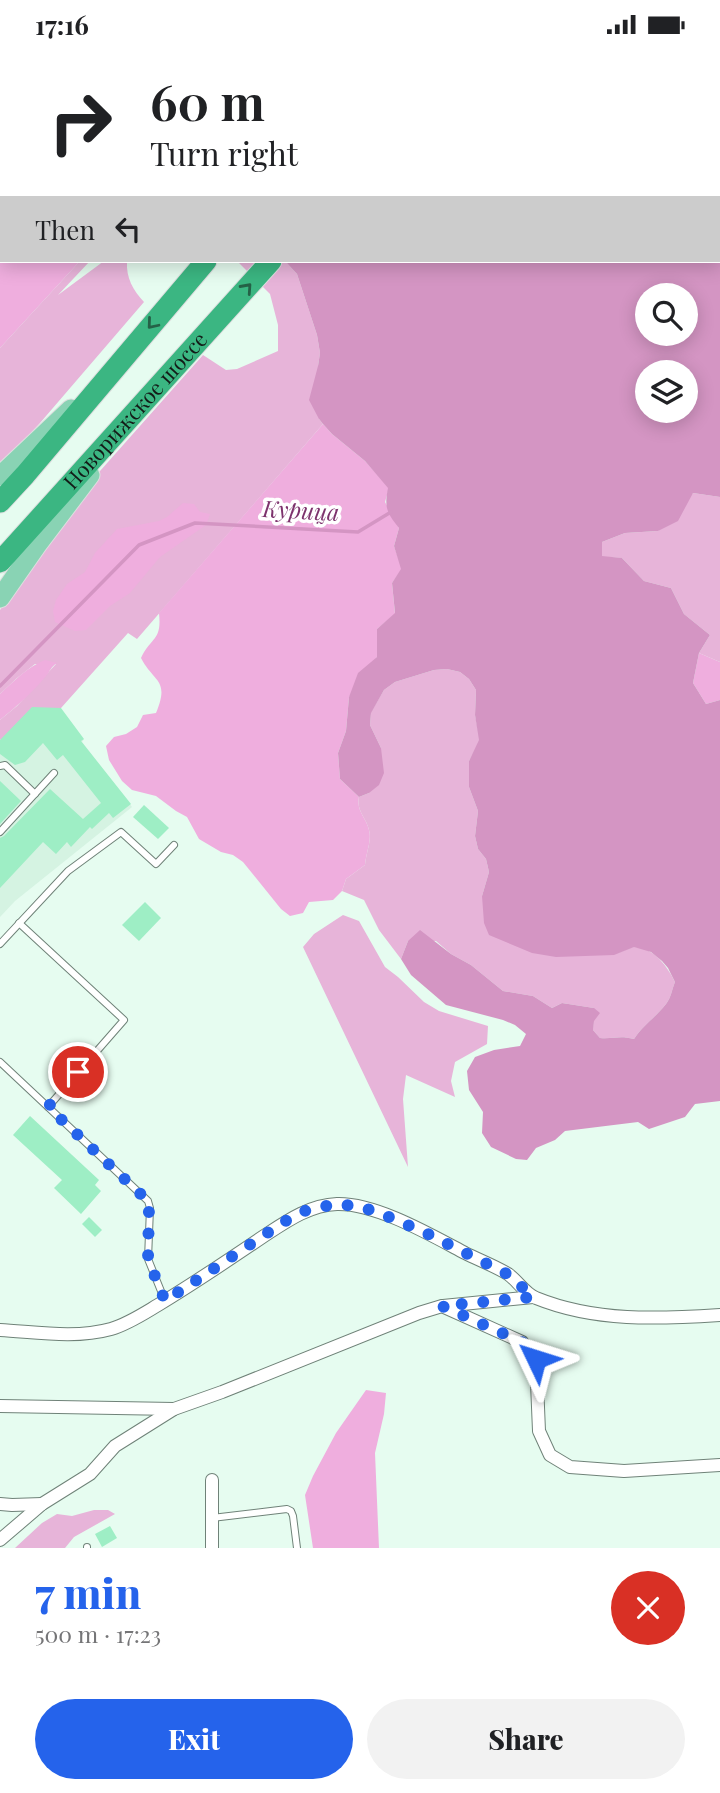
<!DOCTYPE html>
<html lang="en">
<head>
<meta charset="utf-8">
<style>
  :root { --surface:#fff; --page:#f2f2f2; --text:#202124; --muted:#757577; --accent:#2563eb }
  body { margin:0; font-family:"Playfair Display",serif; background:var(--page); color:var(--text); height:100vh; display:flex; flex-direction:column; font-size:26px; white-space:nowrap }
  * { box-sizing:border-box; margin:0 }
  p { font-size:23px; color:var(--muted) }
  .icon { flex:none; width:38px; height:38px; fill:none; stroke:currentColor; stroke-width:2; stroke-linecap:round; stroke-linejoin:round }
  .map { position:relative; height:1499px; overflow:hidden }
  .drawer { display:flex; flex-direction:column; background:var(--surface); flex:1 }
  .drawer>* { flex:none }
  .guide { position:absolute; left:0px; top:0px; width:721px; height:214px; box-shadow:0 4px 18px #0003; background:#fff; color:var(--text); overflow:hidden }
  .controls { position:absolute; left:635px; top:234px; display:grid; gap:14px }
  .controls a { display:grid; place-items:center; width:63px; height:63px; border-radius:50%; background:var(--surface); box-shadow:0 4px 18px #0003; font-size:35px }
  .pin { position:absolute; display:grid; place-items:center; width:60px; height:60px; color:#fff; margin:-30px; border:4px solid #fff; border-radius:50%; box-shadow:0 2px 7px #0007 }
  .me { position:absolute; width:77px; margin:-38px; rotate:311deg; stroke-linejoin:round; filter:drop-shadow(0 0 5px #0008) }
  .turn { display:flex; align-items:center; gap:24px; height:147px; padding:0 35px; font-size:32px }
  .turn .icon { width:91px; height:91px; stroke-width:2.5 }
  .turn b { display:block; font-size:49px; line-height:60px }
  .then { display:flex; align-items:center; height:66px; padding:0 35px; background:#0003; gap:14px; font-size:26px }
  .round { display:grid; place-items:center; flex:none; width:74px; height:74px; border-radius:37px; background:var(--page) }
  .summary { display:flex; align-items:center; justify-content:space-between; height:119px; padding:0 35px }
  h1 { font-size:42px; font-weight:800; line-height:52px; color:var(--accent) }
  .primary-button { display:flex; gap:14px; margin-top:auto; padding:14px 35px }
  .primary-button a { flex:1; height:80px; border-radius:42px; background:var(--accent); color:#fff; font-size:28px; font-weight:800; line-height:80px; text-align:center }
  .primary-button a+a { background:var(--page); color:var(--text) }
  .status { display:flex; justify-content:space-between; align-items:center; height:49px; padding:0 35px; background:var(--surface); direction:ltr }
  .status svg { height:19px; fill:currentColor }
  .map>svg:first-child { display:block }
  .built { fill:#d5f3e2 }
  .green { fill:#e7b4d9 }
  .forest { fill:#efaede }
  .water { fill:#d495c3; fill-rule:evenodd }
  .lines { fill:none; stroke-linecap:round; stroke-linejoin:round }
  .stream { stroke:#d495c3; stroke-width:3.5 }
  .building { fill:#9eeec5 }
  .lane-casing { stroke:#6f8278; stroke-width:8 }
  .street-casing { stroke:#6f8278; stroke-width:14 }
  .primary-casing { stroke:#dedfdf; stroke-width:21 }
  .highway-casing { stroke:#dedfdf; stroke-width:23 }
  .lane { stroke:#fff; stroke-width:6 }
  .street { stroke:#fff; stroke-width:12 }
  .primary { stroke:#89d3b4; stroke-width:19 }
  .highway { stroke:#3bb682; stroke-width:21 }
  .oneway { stroke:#256147 }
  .route { stroke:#2563eb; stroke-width:12; stroke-dasharray:0 21.6 }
  .labels { text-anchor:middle; stroke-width:7; stroke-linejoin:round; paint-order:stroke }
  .street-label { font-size:21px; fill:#131b17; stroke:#fff }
  .water-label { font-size:23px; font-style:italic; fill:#7d336d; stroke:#fff }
</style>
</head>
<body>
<div class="status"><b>17:16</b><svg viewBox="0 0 49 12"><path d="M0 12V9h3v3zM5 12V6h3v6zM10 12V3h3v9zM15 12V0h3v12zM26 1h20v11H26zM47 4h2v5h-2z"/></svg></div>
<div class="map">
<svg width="720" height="1499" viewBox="0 0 720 1499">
  <rect width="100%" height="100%" fill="#e6fcf0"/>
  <polygon class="built" points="84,690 82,693 132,758 15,852 0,868 0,691"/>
  <g class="green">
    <path d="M80 212H90L58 246 104 212H127C126 229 133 241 144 253L40 374 0 417V299Z"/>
    <polygon points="237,212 285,212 297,225 317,286 320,304 318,317 319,370 323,375 137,590 128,584 61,659 0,691 0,671 17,657 56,615 35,615 17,629 0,645 0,561 100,422 203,306 226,321 237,320 278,302 278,276 270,245"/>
    <polygon points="693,444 720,448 720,613 699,604 710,586 684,565 671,539 644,532 622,509 602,508 602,493 625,484 658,482"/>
    <path d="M447 620 460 623 469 630 476 641 475 666 480 691 469 712V738L478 762 475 787 478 800 486 810 489 823 482 847 595 905C602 906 610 907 617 904 622 903 628 899 633 898 653 897 668 918 675 933 672 940 671 949 666 955 656 968 643 976 634 990 619 986 614 990 600 989L593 981 594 959 562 954 552 959 533 947 503 942 471 916 451 905 436 892H408L401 910 379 881 364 851 342 842 346 830 365 816C366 804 372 791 369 781 366 768 356 762 359 748L369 744 381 699 370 676 371 663 384 641 395 633 434 621Z"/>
    <polygon points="343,866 359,872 385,918 398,928 424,953 439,962 488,977 487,995 455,1013 451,1032 455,1048 406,1026 403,1050 408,1118 303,898 314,885"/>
    <polygon points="94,1461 108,1461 115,1465 74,1488 65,1499 15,1499 42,1474 57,1465 72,1467"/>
  </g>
  <g class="forest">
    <polygon points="0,50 2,51 2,212 80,212 0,299"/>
    <path d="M323 375 332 385 365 412 389 439 385 453 399 479 394 497 402 520 392 534 395 565 377 580V608L349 648 346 682 338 704 340 730 359 748C356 762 366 768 369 781 372 791 366 804 365 816L346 830 342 842 333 851 309 853 303 864 290 867 281 860 243 813 233 806 221 803 199 790 187 768 176 762 156 747 132 741 122 732 109 711 106 697 114 688 126 685 137 678 143 666 156 664C170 630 154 634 141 609 151 587 162 593 159 564Z"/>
    <polygon points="183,454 194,455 200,463 210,465 206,476 160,508 130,544 110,557 86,581 75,582 55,573 53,562 56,551 67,535 85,523 95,504 117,480 159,472 167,468"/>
    <polygon points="699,604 720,613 720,651 706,655 693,634"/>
    <path d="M45 611 57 614C51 618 50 622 46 627 33 643 16 658 0 671V645C14 632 27 618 45 611Z"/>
    <polygon points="366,1341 386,1344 384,1365 375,1404 379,1499 313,1499 305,1446 313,1427 336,1384"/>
  </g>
  <path class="water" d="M119 0H720V448L693 444 678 472 658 482 625 484 602 493V507L622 509 644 532 671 539 684 565 710 586 699 604 693 634 706 655 720 651V1052L695 1055 685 1068 649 1080 638 1073 565 1082 555 1091 536 1099 527 1111 516 1110 491 1098 482 1084 483 1063 469 1041 467 1022 475 1008 494 1001 520 997 526 985 515 976 503 971 446 956 411 926 401 910 408 892 420 881 451 905 471 916 503 942 533 947 552 959 562 954 594 959 600 964 594 972 593 981 600 989C615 990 619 986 634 990 643 976 656 968 666 955 671 949 672 940 675 933L668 919 662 912 651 903 634 898 614 906 556 908 532 904 489 886 484 874 482 847 489 823 486 810 478 800 475 787 478 762 469 738V712L479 691 475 666 476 641 469 630 460 623 447 620 434 621 395 633 384 641 371 664 370 676 381 699 384 724 379 736 369 744 359 748 340 730 338 704 346 682 349 648 358 624 377 608V580L395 564 392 534 401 520 394 497 399 479C387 464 384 459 388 439L365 412 332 385 323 375 319 370 309 351 318 317 320 304 317 286 297 225 285 212H719V2H120ZM648 247H686V285H648ZM648 324H686V362H648Z"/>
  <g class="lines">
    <polyline class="stream" points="0,637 139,496 195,474 358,483 391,463"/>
  </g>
  <g class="building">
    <polygon points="32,658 61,659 84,690 81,692 131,755 113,769 109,764 92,780 90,778 71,798 67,793 56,805 43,793 0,839 0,789 4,787 50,740 83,770 101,754 63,706 57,711 43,694 25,713 15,716 0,705 0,691"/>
    <polygon points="0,732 21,752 0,775"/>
    <polygon points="144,756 169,779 158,790 133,768"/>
    <polygon points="145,853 161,869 139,892 122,876"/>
    <polygon points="30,1067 99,1131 95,1136 101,1142 81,1165 54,1139 62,1131 13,1086"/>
    <polygon points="89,1168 102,1181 95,1188 82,1175"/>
    <polygon points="110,1477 117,1489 102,1498 95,1485"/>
  </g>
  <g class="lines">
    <defs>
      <g id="lane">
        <polyline points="9,0 10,2"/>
        <polyline points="0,717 5,716 35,745"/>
        <polyline points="0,783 54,724"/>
        <polyline points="19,874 124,971 48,1058 148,1152 150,1159 148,1210 165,1252"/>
        <polyline points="0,895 68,822 121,783 156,815 174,796"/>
        <polyline points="0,1013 48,1058"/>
        <polyline points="212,1469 287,1460 291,1462 293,1467 297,1499"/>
        <polyline points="87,1499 87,1498"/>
      </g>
      <g id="street">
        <polyline points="443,1257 533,1248"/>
        <path d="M0 1281C36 1283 75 1290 111 1280 128 1275 143 1265 158 1256 193 1235 227 1212 261 1189 284 1174 308 1156 337 1155 376 1154 431 1186 465 1204 479 1211 495 1217 508 1225 518 1232 525 1245 536 1249 595 1273 658 1270 720 1266"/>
        <polyline points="0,1357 174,1360"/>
        <polyline points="212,1431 212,1499"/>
        <polyline points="0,1455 12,1456 42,1455"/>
        <polyline points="0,1491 42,1455 90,1425 115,1397 174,1360 222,1343 419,1264 442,1257 522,1293 536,1310 539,1382 550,1406 570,1418 624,1422 720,1416"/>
      </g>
      <g id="primary">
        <polyline points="0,427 71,360"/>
        <polyline points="0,549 37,496 90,426"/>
      </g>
      <g id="highway">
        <polyline points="393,2 395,0"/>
        <polyline points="457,2 458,0"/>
        <polyline points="0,453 25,426 206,212"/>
        <path id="s1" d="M0 513 271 212"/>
      </g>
    </defs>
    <use href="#lane" class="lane-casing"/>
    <use href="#street" class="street-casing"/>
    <use href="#primary" class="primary-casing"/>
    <use href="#highway" class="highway-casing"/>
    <use href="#lane" class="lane"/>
    <use href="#street" class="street"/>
    <use href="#primary" class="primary"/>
    <use href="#highway" class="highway"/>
  </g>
  <defs><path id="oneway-chevron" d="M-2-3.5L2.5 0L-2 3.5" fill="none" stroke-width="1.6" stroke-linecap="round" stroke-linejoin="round" transform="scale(1.75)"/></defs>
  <g class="oneway">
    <use href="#oneway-chevron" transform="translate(247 239) rotate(-48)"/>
    <use href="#oneway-chevron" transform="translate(152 275) rotate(130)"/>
  </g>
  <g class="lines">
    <polyline class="route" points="78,1023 48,1058 148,1152 149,1158 148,1210 165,1252 287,1171 307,1161 336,1155 356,1157 377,1163 424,1183 509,1226 533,1248 442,1257 522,1293 536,1310"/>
  </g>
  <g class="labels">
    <g class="street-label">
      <text dy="7" stroke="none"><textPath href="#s1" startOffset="203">Новорижское шоссе</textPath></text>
    </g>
    <g class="water-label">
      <text transform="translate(301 462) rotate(3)" y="8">Курица</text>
    </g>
  </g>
</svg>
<div class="controls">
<a><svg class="icon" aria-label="search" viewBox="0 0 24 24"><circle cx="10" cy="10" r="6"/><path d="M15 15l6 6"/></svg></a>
<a><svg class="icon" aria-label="layers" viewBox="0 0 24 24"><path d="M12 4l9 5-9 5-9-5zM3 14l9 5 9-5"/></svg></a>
</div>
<div class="pin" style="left:78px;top:1023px;background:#d93025"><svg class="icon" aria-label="arrive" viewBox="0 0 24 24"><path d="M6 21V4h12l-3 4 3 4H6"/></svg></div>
<svg class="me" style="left:536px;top:1310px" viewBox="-20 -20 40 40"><path d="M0-17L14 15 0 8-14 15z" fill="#2563eb" stroke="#fff" stroke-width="4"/></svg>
<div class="guide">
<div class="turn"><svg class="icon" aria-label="right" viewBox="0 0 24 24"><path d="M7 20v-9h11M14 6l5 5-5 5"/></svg><div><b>60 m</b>Turn right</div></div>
<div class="then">Then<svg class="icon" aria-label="left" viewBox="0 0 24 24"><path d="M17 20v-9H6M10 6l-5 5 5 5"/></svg></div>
</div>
</div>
<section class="drawer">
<div class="summary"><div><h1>7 min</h1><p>500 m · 17:23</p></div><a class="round" style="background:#d93025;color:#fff"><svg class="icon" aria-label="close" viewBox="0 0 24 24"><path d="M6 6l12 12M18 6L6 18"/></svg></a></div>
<div class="primary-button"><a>Exit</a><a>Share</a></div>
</section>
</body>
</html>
